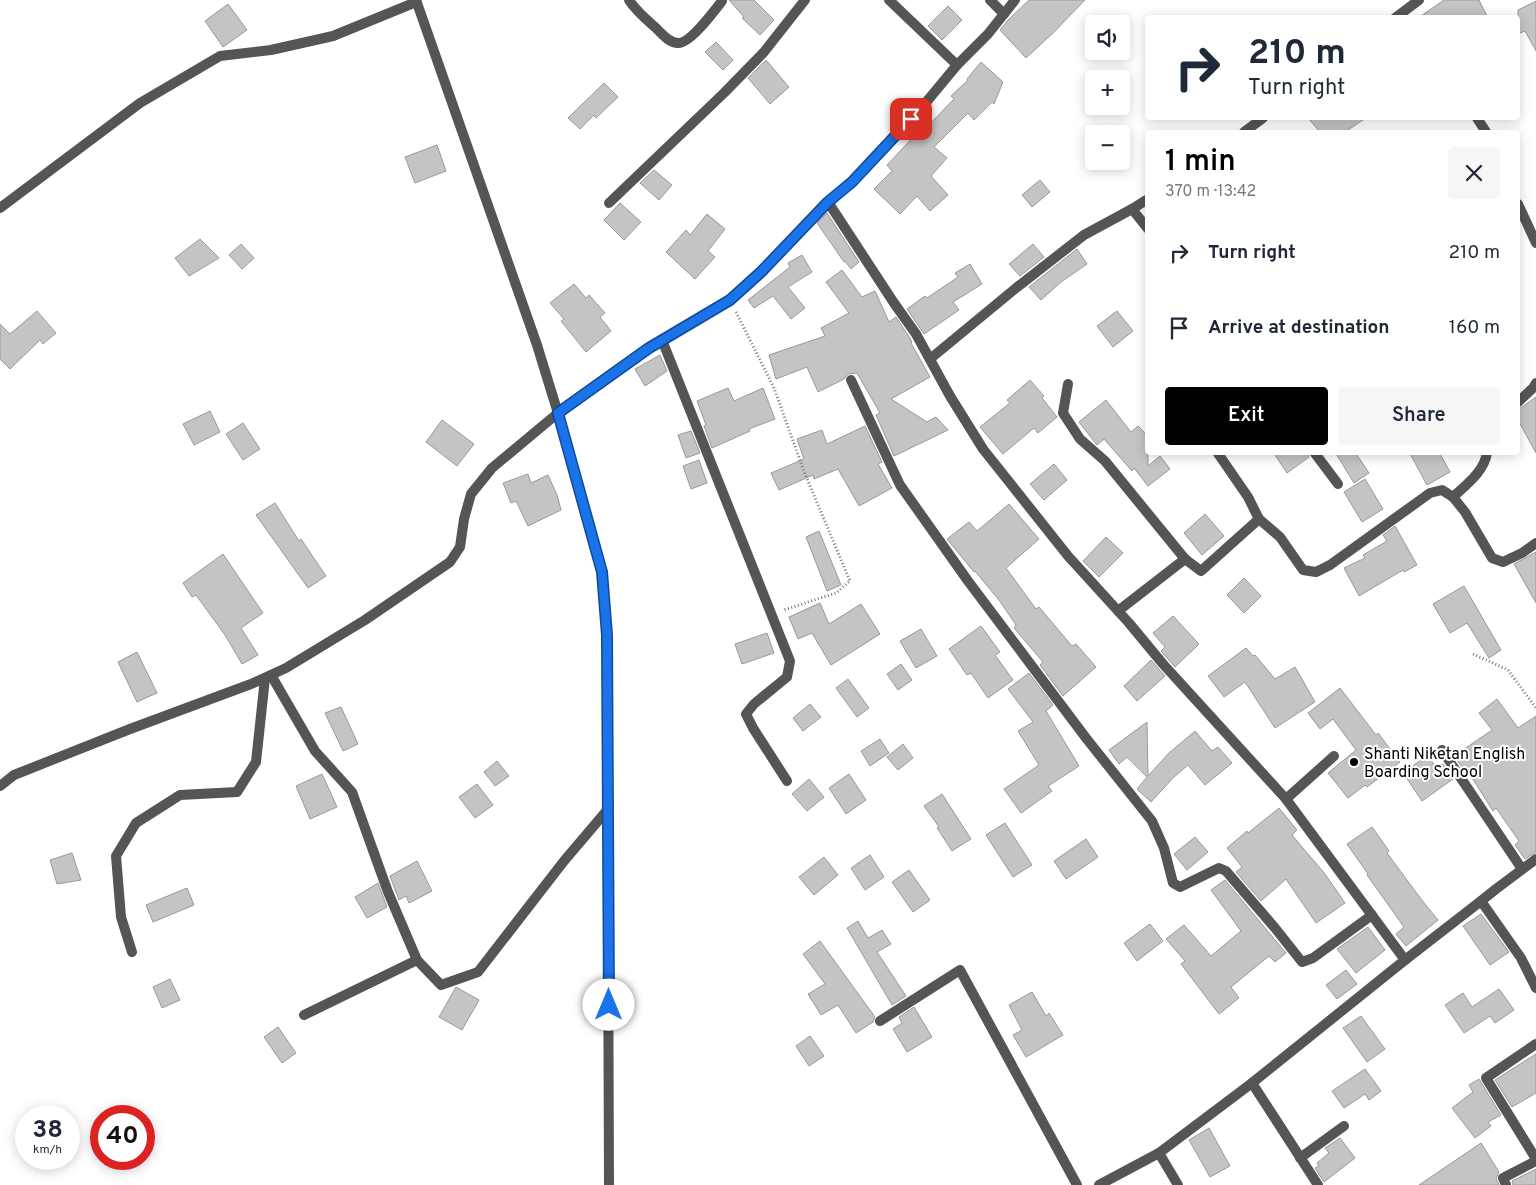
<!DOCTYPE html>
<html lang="en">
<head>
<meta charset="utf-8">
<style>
  :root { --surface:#fff; --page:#f6f6f7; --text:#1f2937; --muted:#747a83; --accent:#000 }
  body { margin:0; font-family:Overpass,sans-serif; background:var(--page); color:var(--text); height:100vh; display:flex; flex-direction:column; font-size:19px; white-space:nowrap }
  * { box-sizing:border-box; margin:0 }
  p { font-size:16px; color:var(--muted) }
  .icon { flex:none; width:28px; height:28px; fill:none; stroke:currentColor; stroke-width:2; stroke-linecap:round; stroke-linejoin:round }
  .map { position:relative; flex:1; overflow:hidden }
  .drawer { position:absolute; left:1145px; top:130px; width:375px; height:325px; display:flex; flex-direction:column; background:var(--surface); border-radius:5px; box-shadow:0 2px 12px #0003 }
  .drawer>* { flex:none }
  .guide { position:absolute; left:1145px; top:15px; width:375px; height:105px; border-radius:5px; box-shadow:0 2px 12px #0003; background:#fff; color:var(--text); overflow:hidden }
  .fabs { position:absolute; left:1085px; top:15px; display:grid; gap:10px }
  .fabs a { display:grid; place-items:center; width:45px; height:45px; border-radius:5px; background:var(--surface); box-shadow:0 2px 12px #0003; font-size:25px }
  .speed { position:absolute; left:15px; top:1105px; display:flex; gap:10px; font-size:25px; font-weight:700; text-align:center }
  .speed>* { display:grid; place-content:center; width:65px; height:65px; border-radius:50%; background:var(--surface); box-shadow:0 2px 12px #0003; line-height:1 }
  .speed small { font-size:12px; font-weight:400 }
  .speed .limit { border:8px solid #d22; background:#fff; color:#111 }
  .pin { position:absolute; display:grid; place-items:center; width:42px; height:42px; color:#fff; margin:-21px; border-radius:10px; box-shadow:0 2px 8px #0006 }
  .me { position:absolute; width:55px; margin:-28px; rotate:0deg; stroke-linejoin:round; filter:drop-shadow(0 0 4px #0008) }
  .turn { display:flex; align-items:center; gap:18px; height:105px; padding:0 20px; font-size:22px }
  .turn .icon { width:65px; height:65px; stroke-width:2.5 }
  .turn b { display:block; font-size:35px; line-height:42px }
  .round { display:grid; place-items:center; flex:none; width:52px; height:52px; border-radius:5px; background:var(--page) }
  .overview { display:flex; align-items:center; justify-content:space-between; height:85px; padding:0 20px }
  h1 { font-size:30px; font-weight:600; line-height:38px; color:var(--accent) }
  .action { display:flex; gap:10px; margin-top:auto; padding:10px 20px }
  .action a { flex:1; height:58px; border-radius:5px; background:var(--accent); color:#fff; font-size:20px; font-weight:600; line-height:58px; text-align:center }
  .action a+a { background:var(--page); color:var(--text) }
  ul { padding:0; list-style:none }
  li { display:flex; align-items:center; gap:15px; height:75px; padding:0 20px }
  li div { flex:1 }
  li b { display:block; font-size:19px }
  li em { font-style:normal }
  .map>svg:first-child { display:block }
  .building { fill:#c4c4c4; stroke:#999 }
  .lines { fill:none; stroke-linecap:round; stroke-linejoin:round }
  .path { stroke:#777; stroke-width:3; stroke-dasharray:1 2.5; stroke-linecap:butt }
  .minor { stroke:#555; stroke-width:10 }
  .tertiary { stroke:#555; stroke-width:10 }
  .route-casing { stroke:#114b97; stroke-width:12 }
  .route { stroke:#1a73e8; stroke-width:9 }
  .poi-dot { fill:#000; stroke:#fff; stroke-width:2 }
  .labels { text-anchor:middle; stroke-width:4; stroke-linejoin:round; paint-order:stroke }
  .poi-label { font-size:16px; fill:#000; stroke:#fff; text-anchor:start }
</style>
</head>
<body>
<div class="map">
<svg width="1536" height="1185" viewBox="0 0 1536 1185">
  <rect width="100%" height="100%" fill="#fff"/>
  <g class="building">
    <polygon points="729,0 754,0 774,20 760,35 742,18 744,17"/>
    <polygon points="1029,0 1085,0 1053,33 1026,58 1000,30 1008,20"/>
    <polygon points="1444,0 1479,0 1488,18 1418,18"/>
    <polygon points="1536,1 1536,51 1525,31 1518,34 1518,10"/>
    <polygon points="228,4 247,30 223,47 205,21"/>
    <polygon points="948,6 962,20 942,40 928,26"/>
    <polygon points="716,42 733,60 723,70 705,52"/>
    <polygon points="766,60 789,87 770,104 748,78"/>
    <polygon points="981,62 1003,82 994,104 992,102 974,120 968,113 934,147 947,158 931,176 948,195 930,211 917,196 900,214 874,189 892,171 887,165 918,132 920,134 954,99 951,96 968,80 967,79"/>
    <polygon points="604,83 618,97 596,118 594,115 580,129 568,118"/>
    <polygon points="1308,118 1366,118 1345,132 1320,132"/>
    <polygon points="437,145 446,171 415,183 405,157"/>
    <polygon points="654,170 672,185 659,200 640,183"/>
    <polygon points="1040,180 1050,192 1032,207 1022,195"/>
    <polygon points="620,203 641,222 624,240 604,220"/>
    <polygon points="827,213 859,262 851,269 845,261 844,262 817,223"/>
    <polygon points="707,214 725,229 708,251 715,257 695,279 666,252 686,230 690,235"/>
    <polygon points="200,239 219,258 189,276 175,258"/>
    <polygon points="241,244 254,258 242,269 229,255"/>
    <polygon points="1033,244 1044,257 1020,276 1009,264"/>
    <polygon points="1077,249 1087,264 1061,282 1041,300 1029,287"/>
    <polygon points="802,255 812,272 788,287 805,308 791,319 773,296 754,308 748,300 790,267 788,263"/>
    <polygon points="970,264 982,284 953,302 959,310 924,334 907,309 925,296 927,298 958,277 955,273"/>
    <polygon points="842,270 862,297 875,291 889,322 896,317 910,338 912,342 911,343 930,377 891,399 927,422 936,417 948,430 894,456 876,415 880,413 857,373 848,374 844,379 818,392 807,367 776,379 769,355 825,336 821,328 849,313 826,282"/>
    <polygon points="574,284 586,298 589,295 605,313 600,317 611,331 586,352 561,321 564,319 550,303"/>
    <polygon points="37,311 56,333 43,344 40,340 10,369 0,359 0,324 10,334"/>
    <polygon points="1117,311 1133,331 1113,347 1097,326"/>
    <polygon points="660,355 667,371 645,386 635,369"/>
    <polygon points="1030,380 1044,396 1042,398 1057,417 1038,433 1034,428 1003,454 980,427 1010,403 1007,400"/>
    <polygon points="728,388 734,401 763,388 775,419 749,429 750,431 712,448 704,426 706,425 697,401"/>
    <polygon points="1536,397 1536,453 1518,420 1518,409 1522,407"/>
    <polygon points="1106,400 1131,432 1138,426 1148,436 1148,466 1160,456 1170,469 1148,486 1134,468 1132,471 1104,439 1097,445 1079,422"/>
    <polygon points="210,411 220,432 194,445 183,424"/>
    <polygon points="442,420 474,444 457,466 426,442"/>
    <polygon points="243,423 260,449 243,460 226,434"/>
    <polygon points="865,426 882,462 878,464 892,488 859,506 838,469 814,479 813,475 779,490 771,473 804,459 797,439 822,430 827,444"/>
    <polygon points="691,431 700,453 686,458 678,435"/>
    <polygon points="1273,452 1307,452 1309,457 1287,473"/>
    <polygon points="1335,452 1355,452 1369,473 1354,483"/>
    <polygon points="1409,452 1439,452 1450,472 1427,485"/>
    <polygon points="699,460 707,483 691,489 683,466"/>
    <polygon points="1054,464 1067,480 1044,500 1030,484"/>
    <polygon points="528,474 531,483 548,475 557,495 561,510 528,526 516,501 511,503 503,483"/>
    <polygon points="1365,479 1383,509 1362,522 1344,492"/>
    <polygon points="275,503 299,541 301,539 326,576 308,588 256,515"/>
    <polygon points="1009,504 1039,539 1006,568 1036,609 1039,607 1072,646 1076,644 1096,667 1063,696 1040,665 1043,662 1014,628 1016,625 999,600 975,571 974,572 947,539 969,522 977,531"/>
    <polygon points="1205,514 1224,536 1202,555 1184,533"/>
    <polygon points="1395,526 1417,565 1404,572 1403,570 1359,596 1344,568 1365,558 1363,555 1387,541 1383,535"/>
    <polygon points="819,531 841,585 827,591 806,537"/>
    <polygon points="1106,537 1123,553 1099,577 1083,561"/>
    <polygon points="1536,552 1536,603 1514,564"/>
    <polygon points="223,554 263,613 241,628 258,655 242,664 225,635 196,595 192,597 183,583"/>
    <polygon points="1244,578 1261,596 1244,613 1227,595"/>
    <polygon points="1464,586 1501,650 1489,658 1467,623 1450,633 1433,604"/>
    <polygon points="820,603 829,624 861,604 880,634 831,665 812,633 798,639 789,617"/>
    <polygon points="1173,616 1199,644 1175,667 1161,651 1165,647 1153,633"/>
    <polygon points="981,626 1000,652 995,655 1013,680 988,698 971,673 967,675 949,649"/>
    <polygon points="921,629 937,656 916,668 900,641"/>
    <polygon points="767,633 774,653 742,664 735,644"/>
    <polygon points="1246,648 1253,656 1255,655 1275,679 1295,667 1315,702 1275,728 1245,682 1224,697 1208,676"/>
    <polygon points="137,652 157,693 137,702 118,662"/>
    <polygon points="1151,660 1165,676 1137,701 1124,686"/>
    <polygon points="901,664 912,680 898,690 887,674"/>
    <polygon points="1029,673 1053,705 1046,711 1079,766 1048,786 1052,791 1021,813 1004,789 1039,765 1018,731 1033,722 1008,689"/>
    <polygon points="848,679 869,708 857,717 836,688"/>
    <polygon points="1340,688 1376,735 1378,733 1400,762 1367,787 1365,785 1348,798 1328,773 1356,750 1333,719 1320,729 1308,713"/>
    <polygon points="1497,699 1518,728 1536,716 1536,852 1525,859 1515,845 1519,841 1496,808 1493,811 1469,773 1467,774 1454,756 1492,730 1479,713"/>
    <polygon points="810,704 821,717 803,731 793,718"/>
    <polygon points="341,707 358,744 343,751 325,713"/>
    <polygon points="1147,722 1148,776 1169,753 1195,731 1212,751 1218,747 1232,763 1205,785 1188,765 1174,777 1151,802 1137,789 1147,777 1127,757 1119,764 1109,750"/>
    <polygon points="880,739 889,753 870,766 861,751"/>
    <polygon points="903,744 913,758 898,770 887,757"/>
    <polygon points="1428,755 1436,768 1443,764 1453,779 1422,801 1403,773"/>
    <polygon points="497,761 509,776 495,786 484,772"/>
    <polygon points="322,774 337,807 310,819 296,786"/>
    <polygon points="849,774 866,800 846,814 829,788"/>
    <polygon points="809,779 824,797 807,811 792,794"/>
    <polygon points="477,784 493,805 475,818 459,797"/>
    <polygon points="942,794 971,839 952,851 937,828 939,827 924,806"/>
    <polygon points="1279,808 1297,830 1292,835 1325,874 1345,903 1316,923 1286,879 1261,901 1236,872 1242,867 1227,848 1247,831 1248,833"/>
    <polygon points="1005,823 1032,865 1013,877 986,835"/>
    <polygon points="1372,827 1389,851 1387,853 1421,899 1438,920 1406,946 1396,934 1404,927 1367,875 1368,874 1347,844"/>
    <polygon points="1195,837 1208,852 1187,870 1174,854"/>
    <polygon points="1086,839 1098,857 1066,879 1054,861"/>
    <polygon points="72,853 81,880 57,884 50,860"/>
    <polygon points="870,855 884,877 865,890 851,868"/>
    <polygon points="824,857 838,875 814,895 799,877"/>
    <polygon points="417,861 432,891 409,903 406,896 399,900 390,876"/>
    <polygon points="909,870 930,900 913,912 892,882"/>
    <polygon points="1225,880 1286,953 1275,962 1269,956 1231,987 1239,998 1219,1014 1181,964 1185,961 1166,939 1184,925 1211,956 1241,931 1211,890"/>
    <polygon points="378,883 387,907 367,918 355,897"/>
    <polygon points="187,888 194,905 153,922 146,905"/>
    <polygon points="1481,914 1509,952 1490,965 1463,926"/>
    <polygon points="858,921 868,938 882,930 891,944 877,952 906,996 892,1005 847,928"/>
    <polygon points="1150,924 1163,941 1137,961 1124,943"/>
    <polygon points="1368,927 1385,950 1356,973 1337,949"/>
    <polygon points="820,941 875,1017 873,1022 856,1033 838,1005 821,1015 808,994 825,984 803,954"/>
    <polygon points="1346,970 1357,984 1337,999 1326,985"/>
    <polygon points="170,979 180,1000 162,1008 153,987"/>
    <polygon points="456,987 479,1000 462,1030 439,1017"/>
    <polygon points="1499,989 1514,1010 1495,1023 1490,1016 1464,1033 1445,1005 1463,993 1472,1007"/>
    <polygon points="1032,992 1046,1016 1049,1013 1063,1035 1026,1057 1013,1035 1022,1030 1009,1005"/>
    <polygon points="914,1007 932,1037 907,1052 893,1029 902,1023 899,1017"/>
    <polygon points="1361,1016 1385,1049 1367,1062 1343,1028"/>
    <polygon points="278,1027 296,1053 282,1063 264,1037"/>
    <polygon points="810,1036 824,1056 809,1066 796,1046"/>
    <polygon points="1536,1054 1536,1093 1512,1107 1495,1080"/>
    <polygon points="1365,1069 1381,1091 1369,1100 1365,1094 1344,1108 1332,1091"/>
    <polygon points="1479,1079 1501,1115 1488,1122 1491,1126 1475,1138 1452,1108 1473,1092 1469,1085"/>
    <polygon points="1209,1128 1230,1166 1210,1177 1189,1140"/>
    <polygon points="1340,1138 1355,1158 1324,1182 1315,1168 1319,1166 1317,1163 1329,1153 1325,1148"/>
    <polygon points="1481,1143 1499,1172 1496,1178 1499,1185 1419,1185"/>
    <polygon points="1536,1169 1536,1185 1513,1185 1512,1181"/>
  </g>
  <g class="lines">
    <g class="path">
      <polyline points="736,312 774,388 805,474 850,581 836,593 784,610"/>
      <polyline points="1473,654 1508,670 1536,708"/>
    </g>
    <g class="minor">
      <path d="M629 0C636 11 646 19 656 28 661 33 669 43 678 43 690 44 714 11 722 1"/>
      <polyline points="889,0 957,65"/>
      <polyline points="990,0 1004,14"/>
      <polyline points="1395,18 1419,0"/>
      <polyline points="1477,118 1486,132"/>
      <polyline points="1244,132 1263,118"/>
      <polyline points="828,202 894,303 916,334 950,396 983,449 1068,556 1129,623 1163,664 1286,799 1405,960"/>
      <polyline points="609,203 724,93 764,52 805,0"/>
      <polyline points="1518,204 1536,243"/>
      <polyline points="0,208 140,103 220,56 271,50 333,36 416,2"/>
      <polyline points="1132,209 1148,229"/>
      <polyline points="662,340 790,661 787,677 754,704 746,714 753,728 787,781"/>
      <polyline points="930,359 1016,288 1084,235 1132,209 1148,199"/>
      <polyline points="851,380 900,485 968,581 1086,738 1152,821 1164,848 1173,883 1180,887 1219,868 1226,871 1275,928 1302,962 1313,958 1372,915"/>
      <polyline points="1068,384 1063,413 1080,439 1105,461 1185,559"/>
      <polyline points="1518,402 1533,388 1536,383"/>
      <polyline points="1217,452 1248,497 1259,519 1280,537 1303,570 1316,572 1330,565 1430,493 1442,490 1453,497 1465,512 1492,558 1503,562 1522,553 1536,543"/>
      <polyline points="1314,452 1338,484"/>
      <path d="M1453 497C1466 485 1485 471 1487 452"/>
      <polyline points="1118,611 1185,559 1201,571 1259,519"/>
      <polyline points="271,675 315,751 352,792 388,892 417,960 441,985 478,972 564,861 609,808"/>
      <polyline points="1442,750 1522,869"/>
      <polyline points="0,786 14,775 130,729 251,684 286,668 365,620 450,562 460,547 464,519 471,494 492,468 558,413 649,348 730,300 761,272 828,202 852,182 923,106 957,65 988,34 1015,0"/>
      <polyline points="1286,799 1334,756"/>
      <polyline points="1481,901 1521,958 1536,988"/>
      <polyline points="132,952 121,917 116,856 136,823 180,795 237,792 256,762 265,678"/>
      <polyline points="304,1015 417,960"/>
      <polyline points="880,1021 960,970 1077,1185"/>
      <polyline points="1536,1044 1486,1078 1536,1159"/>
      <polyline points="1252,1083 1318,1185"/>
      <polyline points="1159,1153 1178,1185"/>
      <polyline points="1300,1158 1344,1126"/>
      <polyline points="1099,1185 1159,1153 1252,1083 1405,960 1481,901 1496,889 1536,859"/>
      <polyline points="1506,1185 1503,1178 1536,1161"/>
    </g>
    <polyline class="tertiary" points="416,0 537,345 561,423 602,572 607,635 609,1185"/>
  </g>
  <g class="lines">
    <defs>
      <polyline id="route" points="609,1005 607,635 602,572 558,413 649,348 730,300 761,272 828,202 852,182 911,119"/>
    </defs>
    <use href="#route" class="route-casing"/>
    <use href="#route" class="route"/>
  </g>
  <circle class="poi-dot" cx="1354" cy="762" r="5"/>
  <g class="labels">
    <g class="poi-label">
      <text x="1364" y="759">Shanti Niketan English<tspan x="1364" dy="18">Boarding School</tspan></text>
    </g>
  </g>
</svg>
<div class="fabs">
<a><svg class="icon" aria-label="sound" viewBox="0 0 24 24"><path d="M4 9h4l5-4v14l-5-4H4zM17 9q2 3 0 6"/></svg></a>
<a>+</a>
<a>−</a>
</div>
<div class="speed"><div>38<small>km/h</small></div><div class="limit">40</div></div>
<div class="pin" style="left:911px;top:119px;background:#d93025"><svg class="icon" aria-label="arrive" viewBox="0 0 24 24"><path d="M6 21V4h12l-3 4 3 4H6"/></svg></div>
<svg class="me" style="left:609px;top:1005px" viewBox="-20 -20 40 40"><circle r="19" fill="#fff"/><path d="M0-13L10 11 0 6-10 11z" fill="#1a73e8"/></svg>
<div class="guide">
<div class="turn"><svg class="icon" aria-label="right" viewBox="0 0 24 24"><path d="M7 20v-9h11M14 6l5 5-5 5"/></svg><div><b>210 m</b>Turn right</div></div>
</div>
<section class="drawer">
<div class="overview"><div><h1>1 min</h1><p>370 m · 13:42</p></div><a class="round"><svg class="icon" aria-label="close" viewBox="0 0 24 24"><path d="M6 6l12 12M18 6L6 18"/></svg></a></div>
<ul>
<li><svg class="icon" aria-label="right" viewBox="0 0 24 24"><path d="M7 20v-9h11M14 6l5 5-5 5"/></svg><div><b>Turn right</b></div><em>210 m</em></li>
<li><svg class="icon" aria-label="arrive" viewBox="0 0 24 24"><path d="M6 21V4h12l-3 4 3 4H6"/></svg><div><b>Arrive at destination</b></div><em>160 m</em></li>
</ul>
<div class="action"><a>Exit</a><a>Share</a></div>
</section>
</div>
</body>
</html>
